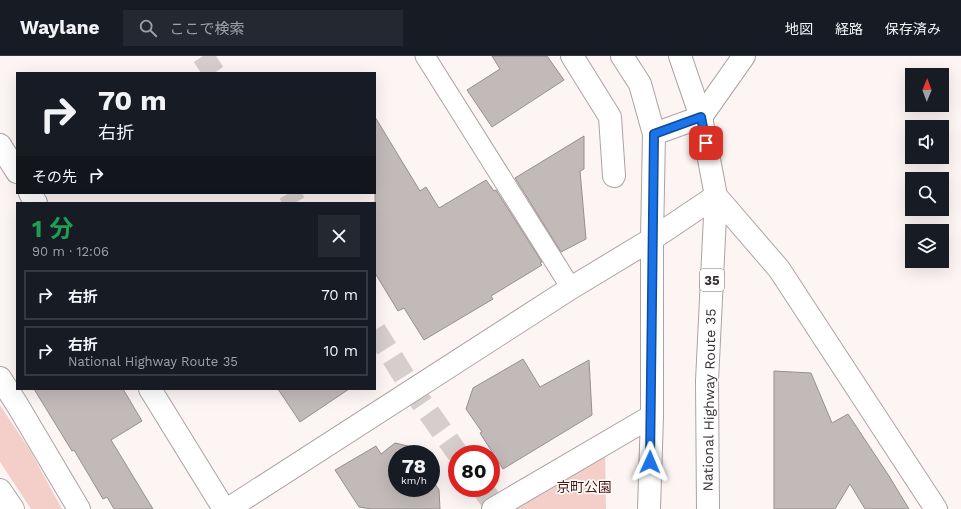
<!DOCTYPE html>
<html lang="ja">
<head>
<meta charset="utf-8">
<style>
  :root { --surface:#171b24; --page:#242831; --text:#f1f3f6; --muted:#9ea1a6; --line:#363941 }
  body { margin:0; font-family:"Work Sans","Noto Sans JP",sans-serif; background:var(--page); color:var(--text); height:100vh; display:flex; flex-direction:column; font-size:15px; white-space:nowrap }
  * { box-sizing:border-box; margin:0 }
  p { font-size:13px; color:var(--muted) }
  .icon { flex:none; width:22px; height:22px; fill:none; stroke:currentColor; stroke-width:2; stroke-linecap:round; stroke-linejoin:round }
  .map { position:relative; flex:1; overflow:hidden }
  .side { position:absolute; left:16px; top:146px; width:360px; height:188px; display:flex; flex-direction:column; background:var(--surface); border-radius:0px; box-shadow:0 4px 16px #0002 }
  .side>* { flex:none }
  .hud { position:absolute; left:16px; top:16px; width:360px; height:122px; border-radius:0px; box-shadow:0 4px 16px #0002; background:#171b24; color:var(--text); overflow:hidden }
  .needle { width:26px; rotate:1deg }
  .tools { position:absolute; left:905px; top:12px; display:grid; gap:8px }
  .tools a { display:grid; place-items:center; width:44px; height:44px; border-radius:0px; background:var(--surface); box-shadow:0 4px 16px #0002; font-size:20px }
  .speed { position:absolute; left:388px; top:389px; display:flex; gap:8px; font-size:20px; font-weight:700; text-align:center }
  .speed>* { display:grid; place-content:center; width:52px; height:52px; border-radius:50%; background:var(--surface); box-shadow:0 4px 16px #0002; line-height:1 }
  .speed small { font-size:10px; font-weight:400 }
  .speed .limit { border:6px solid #d22; background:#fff; color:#111 }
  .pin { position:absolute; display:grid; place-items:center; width:34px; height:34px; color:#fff; margin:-17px; border-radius:8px; box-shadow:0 2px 6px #0006 }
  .me { position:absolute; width:44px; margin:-22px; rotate:1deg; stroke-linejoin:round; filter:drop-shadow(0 0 3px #0008) }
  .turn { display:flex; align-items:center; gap:14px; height:84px; padding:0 16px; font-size:18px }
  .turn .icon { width:52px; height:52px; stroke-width:2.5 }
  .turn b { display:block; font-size:28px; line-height:34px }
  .then { display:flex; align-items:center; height:38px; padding:0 16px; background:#0003; gap:8px; font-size:15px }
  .round { display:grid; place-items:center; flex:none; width:42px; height:42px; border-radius:0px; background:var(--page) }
  .summary { display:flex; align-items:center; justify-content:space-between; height:68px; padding:0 16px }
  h1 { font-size:24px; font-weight:700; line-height:30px; color:#1e9e55 }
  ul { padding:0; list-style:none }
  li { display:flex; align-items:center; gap:12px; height:50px; margin:0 8px 6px; padding:0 8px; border:2px solid var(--line); border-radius:0px }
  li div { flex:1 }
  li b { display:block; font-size:15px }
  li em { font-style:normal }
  header { display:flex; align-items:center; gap:24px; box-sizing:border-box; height:56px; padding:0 20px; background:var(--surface); border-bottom:1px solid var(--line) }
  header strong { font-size:19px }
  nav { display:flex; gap:22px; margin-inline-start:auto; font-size:14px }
  .search { width:280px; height:36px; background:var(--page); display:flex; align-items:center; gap:10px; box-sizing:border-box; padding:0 14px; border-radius:0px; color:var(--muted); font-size:15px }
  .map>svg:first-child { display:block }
  .green { fill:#f4cfc9 }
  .building { fill:#c2bab8; stroke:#98908f }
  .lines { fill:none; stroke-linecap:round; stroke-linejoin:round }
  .pedestrian-tunnel { stroke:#d5cecc; stroke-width:22; stroke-dasharray:22 11; stroke-linecap:butt }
  .service-casing { stroke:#aba3a2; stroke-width:21 }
  .pedestrian-casing { stroke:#aba3a2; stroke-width:24 }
  .minor-casing { stroke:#aba3a2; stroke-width:24 }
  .tertiary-casing { stroke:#aba3a2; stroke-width:24 }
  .trunk-casing { stroke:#aba3a2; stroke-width:24 }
  .service { stroke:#fff; stroke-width:19 }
  .pedestrian { stroke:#fff; stroke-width:22 }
  .minor { stroke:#fff; stroke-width:22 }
  .tertiary { stroke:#fff; stroke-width:22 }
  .trunk { stroke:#fff; stroke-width:22 }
  .route-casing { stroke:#114b97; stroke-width:10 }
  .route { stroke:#1a73e8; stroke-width:7 }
  .labels { text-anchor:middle; stroke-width:3; stroke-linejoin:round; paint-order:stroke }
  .shield { fill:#fff; stroke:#727070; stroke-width:1 }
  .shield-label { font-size:13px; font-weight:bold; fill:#363232 }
  .street-label { font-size:14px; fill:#363232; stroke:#fff }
  .park-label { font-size:14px; fill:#4f1610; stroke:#fff }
</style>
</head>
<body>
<header>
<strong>Waylane</strong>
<div class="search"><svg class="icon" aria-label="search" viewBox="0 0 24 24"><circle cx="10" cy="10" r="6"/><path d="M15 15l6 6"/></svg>ここで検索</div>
<nav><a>地図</a><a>経路</a><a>保存済み</a></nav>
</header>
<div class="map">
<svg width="961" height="453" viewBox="0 0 961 453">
  <rect width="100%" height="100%" fill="#fdf5f3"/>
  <g class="green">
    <polygon points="0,349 31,396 62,453 31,453 0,406"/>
    <polygon points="605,393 606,453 516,453 516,449"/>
  </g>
  <g class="building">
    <polygon points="492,0 547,0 564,24 492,71 467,34 500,13"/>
    <polygon points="375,61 420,135 426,131 439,152 486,124 494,135 496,134 542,206 540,207 542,209 491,240 493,243 424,284 404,252 398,255 375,217"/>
    <polygon points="584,80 584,113 580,115 586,183 561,196 515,122"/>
    <polygon points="523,303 540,331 589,304 592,359 503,413 480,377 482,376 466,353 473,332"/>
    <polygon points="774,315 811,317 832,367 848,358 889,420 909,453 865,453 850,428 835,453 774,453"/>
    <polygon points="34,333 123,333 142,365 111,384 153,453 114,453 107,441 103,443 74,394 72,395"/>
    <polygon points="278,333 349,333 300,366"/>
    <polygon points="395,387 408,390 414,398 397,398 397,432 431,432 431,422 439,434 440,453 372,453 359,451 335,414 376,390 381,398"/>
  </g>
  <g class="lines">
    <g class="pedestrian-tunnel">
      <polyline points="203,0 214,17"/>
      <polyline points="289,137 295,147"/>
      <polyline points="375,274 412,333 458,398"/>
      <polyline points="482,432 496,451"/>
    </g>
    <defs>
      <polyline id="service" points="425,0 571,232"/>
      <polyline id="pedestrian" points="572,0 610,61 614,120"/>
      <g id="minor">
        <polyline points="0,89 17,116"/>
        <polyline points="30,137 36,147"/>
        <polyline points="0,322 18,350 79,453"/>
        <polyline points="150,333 224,453"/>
        <polyline points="0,434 13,453"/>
        <polyline points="228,453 571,232 652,183 716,140 779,213 936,453"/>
        <polyline points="493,453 652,360"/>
      </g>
      <polyline id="tertiary" points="654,78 701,61 744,0"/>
      <g id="trunk">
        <polyline points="622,0 640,28 654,78 652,183 652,360 649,453"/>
        <polyline points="680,0 701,61 716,140 707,325 708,453"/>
      </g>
    </defs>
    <use href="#service" class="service-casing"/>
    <use href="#pedestrian" class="pedestrian-casing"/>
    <use href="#minor" class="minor-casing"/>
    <use href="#tertiary" class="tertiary-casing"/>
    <use href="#trunk" class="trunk-casing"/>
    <use href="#service" class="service"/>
    <use href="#pedestrian" class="pedestrian"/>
    <use href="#minor" class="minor"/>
    <use href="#tertiary" class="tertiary"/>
    <use href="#trunk" class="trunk"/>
  </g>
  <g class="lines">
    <defs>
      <polyline id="route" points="650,406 654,78 701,61 706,87"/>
    </defs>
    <use href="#route" class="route-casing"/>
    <use href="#route" class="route"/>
  </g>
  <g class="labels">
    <rect class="shield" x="700" y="213" width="24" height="22" rx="3"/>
    <g class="shield-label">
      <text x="712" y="229">35</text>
    </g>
    <g class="street-label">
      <text transform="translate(709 344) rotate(-89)" y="5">National Highway Route 35</text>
    </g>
    <g class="park-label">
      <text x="584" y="436">京町公園</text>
    </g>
  </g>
</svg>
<div class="tools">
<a><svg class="needle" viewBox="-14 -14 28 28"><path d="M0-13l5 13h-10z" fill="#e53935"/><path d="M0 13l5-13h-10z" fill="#9ea1a6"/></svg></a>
<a><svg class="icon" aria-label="sound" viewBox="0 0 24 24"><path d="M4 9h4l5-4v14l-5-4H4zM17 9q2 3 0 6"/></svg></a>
<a><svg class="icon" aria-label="search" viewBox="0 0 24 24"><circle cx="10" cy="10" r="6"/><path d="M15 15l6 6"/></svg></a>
<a><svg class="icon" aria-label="layers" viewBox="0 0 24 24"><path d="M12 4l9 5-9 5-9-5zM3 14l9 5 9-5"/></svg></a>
</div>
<div class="speed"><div>78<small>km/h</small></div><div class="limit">80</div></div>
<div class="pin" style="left:706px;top:87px;background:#d93025"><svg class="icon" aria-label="arrive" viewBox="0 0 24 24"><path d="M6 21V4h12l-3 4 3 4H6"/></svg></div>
<svg class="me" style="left:650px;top:406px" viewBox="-20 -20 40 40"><path d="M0-17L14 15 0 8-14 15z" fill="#1a73e8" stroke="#fff" stroke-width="4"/></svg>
<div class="hud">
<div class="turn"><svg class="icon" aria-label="right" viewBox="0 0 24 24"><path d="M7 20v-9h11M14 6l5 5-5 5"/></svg><div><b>70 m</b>右折</div></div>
<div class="then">その先<svg class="icon" aria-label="right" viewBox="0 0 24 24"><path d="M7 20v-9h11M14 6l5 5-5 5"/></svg></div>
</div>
<section class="side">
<div class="summary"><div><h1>1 分</h1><p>90 m · 12:06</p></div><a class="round"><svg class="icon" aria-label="close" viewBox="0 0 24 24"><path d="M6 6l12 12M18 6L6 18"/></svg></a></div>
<ul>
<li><svg class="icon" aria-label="right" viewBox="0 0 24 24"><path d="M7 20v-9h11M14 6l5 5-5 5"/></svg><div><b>右折</b></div><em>70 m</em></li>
<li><svg class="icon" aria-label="right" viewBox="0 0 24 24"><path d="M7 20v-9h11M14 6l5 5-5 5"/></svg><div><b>右折</b><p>National Highway Route 35</p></div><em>10 m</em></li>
</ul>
</section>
</div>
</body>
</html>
